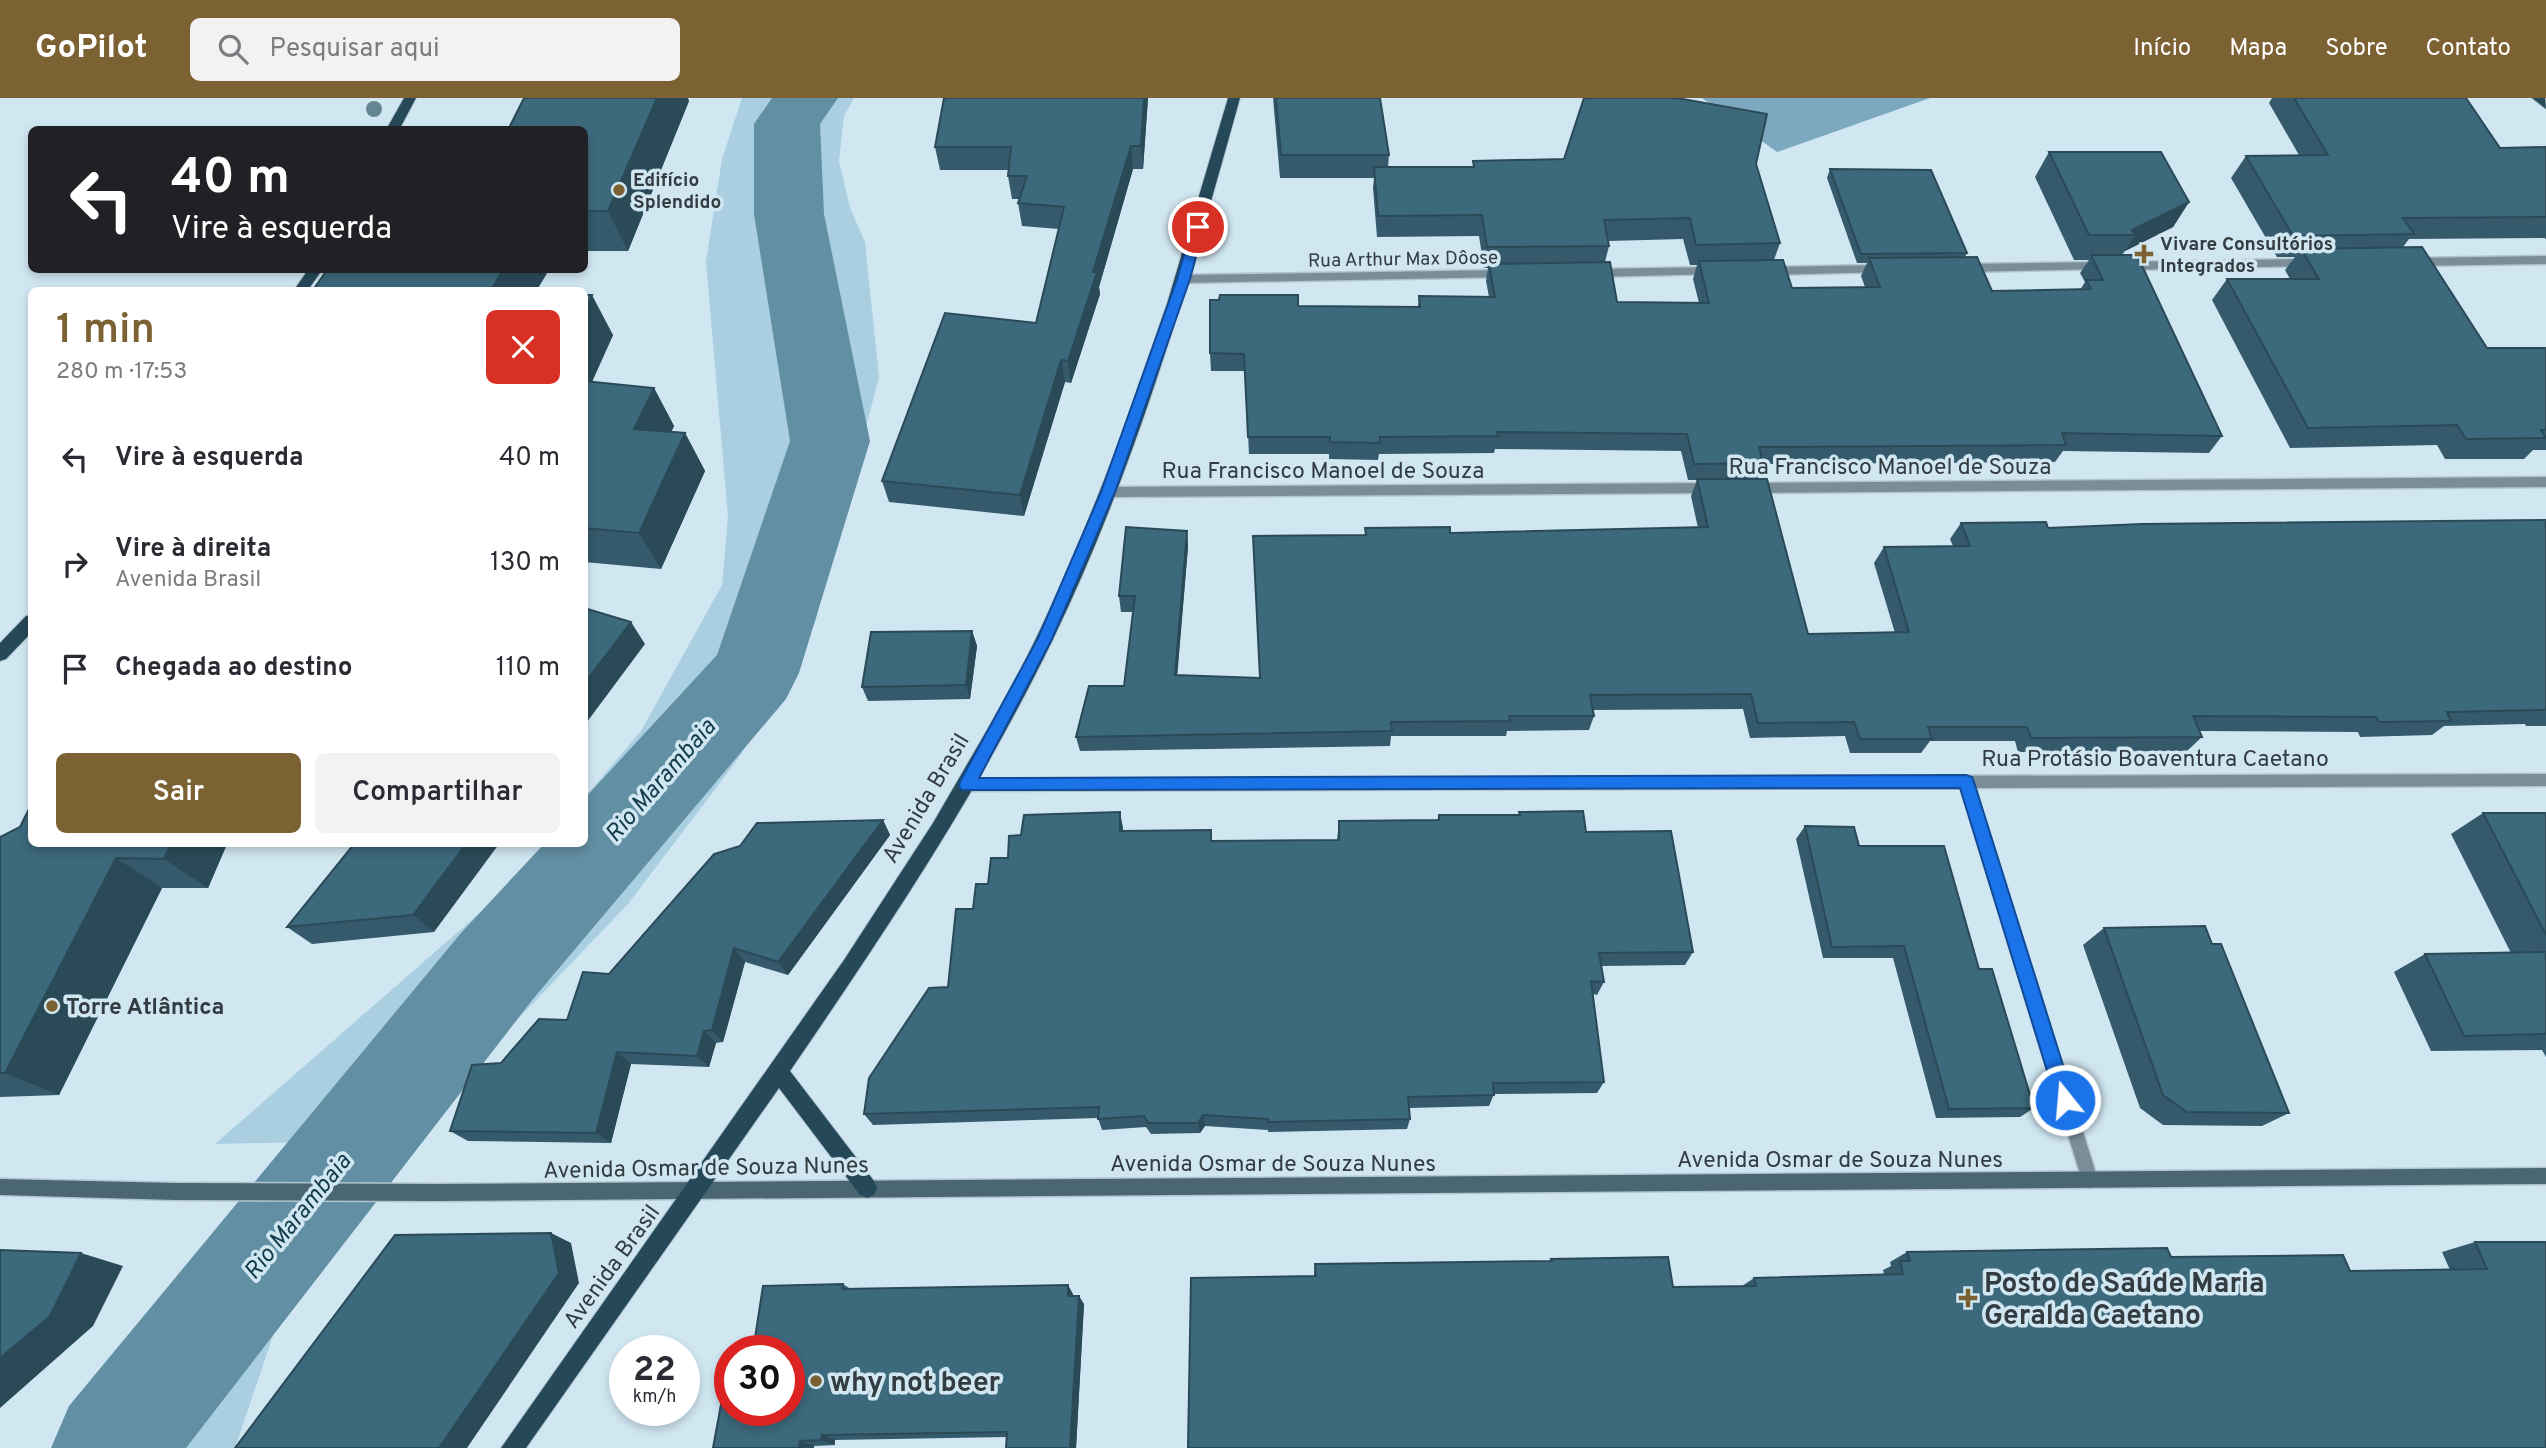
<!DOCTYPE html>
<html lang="pt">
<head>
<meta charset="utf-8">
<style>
  :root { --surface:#fff; --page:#f2f2f3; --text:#2b2b33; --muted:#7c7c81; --accent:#7c6133 }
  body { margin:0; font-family:Overpass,sans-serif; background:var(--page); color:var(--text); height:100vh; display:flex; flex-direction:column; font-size:26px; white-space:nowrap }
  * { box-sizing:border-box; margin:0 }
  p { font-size:23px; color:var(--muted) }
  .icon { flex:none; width:38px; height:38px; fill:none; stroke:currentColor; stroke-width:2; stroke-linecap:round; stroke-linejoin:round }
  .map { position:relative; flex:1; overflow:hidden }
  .details { position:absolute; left:28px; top:189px; width:560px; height:560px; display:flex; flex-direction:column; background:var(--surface); border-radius:10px; box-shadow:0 4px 10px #0003 }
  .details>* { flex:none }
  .banner { position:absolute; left:28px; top:28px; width:560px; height:147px; border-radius:10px; box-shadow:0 4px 10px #0003; background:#202124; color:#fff; overflow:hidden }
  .speed { position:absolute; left:609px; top:1237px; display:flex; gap:14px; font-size:35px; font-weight:700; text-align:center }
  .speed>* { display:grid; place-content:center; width:91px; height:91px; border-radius:50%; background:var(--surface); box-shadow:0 4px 10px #0003; line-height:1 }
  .speed small { font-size:18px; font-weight:400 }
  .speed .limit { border:10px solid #d22; background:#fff; color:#111 }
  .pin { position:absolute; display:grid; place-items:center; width:60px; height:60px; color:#fff; margin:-30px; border:4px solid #fff; border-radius:50%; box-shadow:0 2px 7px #0007 }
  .me { position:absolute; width:77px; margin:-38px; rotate:343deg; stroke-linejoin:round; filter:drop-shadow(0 0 5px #0008) }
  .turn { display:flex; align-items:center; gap:24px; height:147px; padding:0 28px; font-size:32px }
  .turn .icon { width:91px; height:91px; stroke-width:2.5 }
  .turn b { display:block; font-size:49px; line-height:60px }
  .round { display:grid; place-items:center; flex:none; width:74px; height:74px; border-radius:10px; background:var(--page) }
  .headline { display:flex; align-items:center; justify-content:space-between; height:119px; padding:0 28px }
  h1 { font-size:42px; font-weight:600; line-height:52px; color:var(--accent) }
  .action { display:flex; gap:14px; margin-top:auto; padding:14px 28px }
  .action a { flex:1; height:80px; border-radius:10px; background:var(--accent); color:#fff; font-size:28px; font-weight:600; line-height:80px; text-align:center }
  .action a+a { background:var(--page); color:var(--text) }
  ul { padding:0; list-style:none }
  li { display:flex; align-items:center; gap:21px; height:105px; padding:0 28px }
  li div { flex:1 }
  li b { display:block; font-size:26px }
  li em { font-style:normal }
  header { display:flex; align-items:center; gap:42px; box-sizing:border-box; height:98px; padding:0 35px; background:var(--accent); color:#fff }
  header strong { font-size:33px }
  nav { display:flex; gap:38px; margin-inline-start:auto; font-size:24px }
  .search { width:490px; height:63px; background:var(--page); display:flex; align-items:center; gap:18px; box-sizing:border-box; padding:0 24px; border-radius:10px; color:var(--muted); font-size:26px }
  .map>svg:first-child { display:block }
  .green { fill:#aacfe0 }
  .forest { fill:#7ca9bf }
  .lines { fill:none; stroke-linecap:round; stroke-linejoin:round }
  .river { fill:#638fa4; fill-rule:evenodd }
  .street-casing { stroke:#b1c5cf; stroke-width:3 }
  .secondary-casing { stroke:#b1c5cf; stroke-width:3 }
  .primary-casing { stroke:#b1c5cf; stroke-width:2 }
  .street { fill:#7b8e98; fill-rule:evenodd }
  .secondary { fill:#4a6673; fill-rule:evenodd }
  .primary { fill:#264959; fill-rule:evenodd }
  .tree { fill:#658693 }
  .wall { fill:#345a6c; fill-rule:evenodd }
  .shaded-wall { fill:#2b4a58 }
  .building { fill:#3d697d; stroke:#2b4a58; stroke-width:2 }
  .route { fill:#1a73e8; stroke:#114b97; stroke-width:2 }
  .poi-dot { fill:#7c6133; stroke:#d0e7f2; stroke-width:2.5 }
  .labels { text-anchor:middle; stroke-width:7; stroke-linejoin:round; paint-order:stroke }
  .far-poi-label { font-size:19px; font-weight:bold; fill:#333c41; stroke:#d0e7f2; text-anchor:start }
  .far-street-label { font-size:19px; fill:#333c41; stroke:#d0e7f2 }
  .street-label { font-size:23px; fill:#333c41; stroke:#d0e7f2 }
  .poi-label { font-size:23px; font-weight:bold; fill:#333c41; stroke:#d0e7f2; text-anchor:start }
  .water-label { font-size:24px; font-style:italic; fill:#133b4c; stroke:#d0e7f2 }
  .near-poi-label { font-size:28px; font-weight:bold; fill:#333c41; stroke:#d0e7f2; text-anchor:start }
</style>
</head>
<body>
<header>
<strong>GoPilot</strong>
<div class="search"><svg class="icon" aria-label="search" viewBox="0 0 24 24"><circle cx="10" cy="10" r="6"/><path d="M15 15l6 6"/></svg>Pesquisar aqui</div>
<nav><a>Início</a><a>Mapa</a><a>Sobre</a><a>Contato</a></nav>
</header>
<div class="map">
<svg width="2546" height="1350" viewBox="0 0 2546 1350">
  <rect width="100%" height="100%" fill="#d0e7f2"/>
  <g class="green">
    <polygon points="742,0 854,0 844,18 839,63 850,110 865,144 879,279 815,525 738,661 628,806 402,1042 215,1046 498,799 544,746 584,746 585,699 641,633 722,487 728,419 706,164 722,61"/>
    <polygon points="295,1173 235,1350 58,1350 137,1276 195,1183"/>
  </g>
  <polygon class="forest" points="1702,0 1930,0 1777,54"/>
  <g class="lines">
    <polygon class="river" points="772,0 838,0 820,26 824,116 870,343 799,575 786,601 533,901 186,1350 51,1350 69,1308 461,835 544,746 584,746 584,701 717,557 790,343 754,116 754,26"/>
    <defs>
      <g id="street">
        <polygon points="2546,158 2546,166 2413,168 2408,164 2413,160"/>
        <polygon points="2309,161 2313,162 2313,168 2123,172 2118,168 2123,164"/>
        <polygon points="2103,164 2107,165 2107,171 1965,174 1960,170 1965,166"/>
        <polygon points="1882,167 1886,168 1886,174 1769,177 1764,173 1769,169"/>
        <polygon points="1714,169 1719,173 1718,176 1594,179 1589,175 1594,171"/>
        <polygon points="1504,172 1509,176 1508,179 1184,185 1179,181 1184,177"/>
        <polygon points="2546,379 2546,389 1750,395 1744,390 1750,385"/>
        <polygon points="1712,385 1718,390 1712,395 1108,399 1102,394 1108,389"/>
        <polygon points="2546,676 2546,688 1975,690 2098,1082 2096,1088 2090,1090 2084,1088 2082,1082 1961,690 967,693 962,691 960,687 962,683 967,681"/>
      </g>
      <polygon id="secondary" points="2546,1070 2546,1086 437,1103 175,1102 0,1097 0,1081 175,1085 437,1086"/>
      <g id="primary">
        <polygon points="404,0 416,0 399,32 386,32"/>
        <path d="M1228 0H1240C1189 184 1136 370 1052 543 979 694 885 834 790 973L874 1083 877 1090 874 1097 867 1100 860 1097 779 990 526 1350H501L844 862 933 725 1015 584 1067 476 1120 342 1167 206Z"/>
        <polygon points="2532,0 2545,0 2546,11"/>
        <polygon points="308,172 322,172 308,192 294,192"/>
        <polygon points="32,517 32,534 6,561 0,563 0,545 26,518"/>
      </g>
    </defs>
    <use href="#street" class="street-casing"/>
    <use href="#secondary" class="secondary-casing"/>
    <use href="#primary" class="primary-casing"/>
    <use href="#street" class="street"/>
    <use href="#secondary" class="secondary"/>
    <use href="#primary" class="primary"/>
  </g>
  <circle class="tree" cx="374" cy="11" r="8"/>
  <g class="wall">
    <polygon points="944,0 1148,0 1143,71 1133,71 1099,189 1100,196 1071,285 1065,284 1024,418 889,404 882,383 1036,225 1059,131 1022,128 1018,105 1019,101 1012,101 1008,78 1009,72 940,72 935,49"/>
    <path d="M1273 0H1380L1389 57 1388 69H1473V63L1756 66 1780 145 1774 162 1792 190 1865 189 1861 178 1867 165H1857L1827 80 1830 71 1967 155 1965 159 1992 193 2080 192 2085 184 2080 175 2089 162H2074L2035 79 2049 54 2189 104 2173 129 2125 153 2122 157 2222 338 2209 355 2063 353 2055 364 1763 366 1757 381 1808 536 1895 535 1874 465 1884 449 1953 448 1950 441 1961 425 2048 430 2546 422V628H2526L2525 626 2444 628 2432 637 2360 639 2358 634 2200 633 2202 639 2187 653 2018 654 2015 643H1930L1921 655H1850L1845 638 1750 640 1743 611 1593 612 1594 618 1589 632 1507 633 1506 638H1391L1390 648 1080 653 1076 639 1124 588 1133 514H1121L1119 498 1187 433 1188 449 1177 577 1260 580 1365 437V430L1450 435 1698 430 1691 398 1697 382H1688L1681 353 1495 351 1494 355 1379 356 1378 362 1329 361V356H1249L1245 273H1211L1210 255 1298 208 1418 209 1419 198 1489 199 1486 183 1488 170H1484L1479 138 1377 139 1373 90 1374 80H1280ZM1683 141 1690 167H1697L1693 181 1699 205 1617 204 1605 164 1609 148 1608 143Z"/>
    <polygon points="2272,0 2466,0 2500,50 2546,49 2546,142 2545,140 2409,141 2403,149 2487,250 2546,250 2546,352 2533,352 2524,361 2445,361 2437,347 2290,350 2212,202 2227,181 2290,181 2285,172 2295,159 2277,159 2231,80 2246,58 2299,57 2269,5"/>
    <polygon points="689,3 628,153 584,153 584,32"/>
    <polygon points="584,197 613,237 592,284 654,290 674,328 671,334 685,335 705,373 661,471 584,464"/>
    <polygon points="972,533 977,548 970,601 868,603 862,589"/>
    <polygon points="1519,714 1586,734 1693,854 1685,867 1601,868 1604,884 1597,897 1592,896 1604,984 1597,995 1494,996 1489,1008 1409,1010 1410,1021 1407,1031 1268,1034 1268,1032 1205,1028 1200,1035 1151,1036 1146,1029 1102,1032 1098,1020 873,1027 864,1016 948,889 973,811 988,786 1008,760 1021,737 1123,730 1123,733 1211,732 1212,743 1337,742 1339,723 1437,722 1439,717 1519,717"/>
    <polygon points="2483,715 2546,715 2546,959 2542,952 2431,953 2394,874 2425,856 2511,855 2451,736"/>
    <polygon points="883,722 890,737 788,877 745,864 723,944 716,945 709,969 631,966 611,1045 468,1043 450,1033 501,965 567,922 609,876"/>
    <polygon points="1805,728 1859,748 1979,871 2034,1010 2020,1019 1936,1020 1893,860 1823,860 1796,741"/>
    <polygon points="20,729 32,746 227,746 208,790 162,790 59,997 0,999 0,739"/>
    <polygon points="354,746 434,834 312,846 287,829"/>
    <polygon points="2104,830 2212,846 2289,1015 2262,1028 2163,1027 2140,1010 2083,847"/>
    <polygon points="2475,1144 2546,1144 2546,1350 1314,1178 1314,1175 1315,1166 1549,1163 1551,1161 1673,1189 1742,1188 1754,1180 1884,1177 1883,1172 1891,1168 1890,1164 1907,1154 2171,1159 2350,1173 2450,1172 2442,1154"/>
    <polygon points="843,1186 849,1190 1073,1196 1073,1198 1084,1206 1076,1350 1006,1350 1007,1339 835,1342 835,1347 814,1348 814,1350 713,1350 789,1312"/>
  </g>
  <g class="shaded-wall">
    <polygon points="657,0 688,0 689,3 628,153 608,113"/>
    <polygon points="1144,0 1148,0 1143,71 1141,48"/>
    <polygon points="1131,48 1133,71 1099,189 1100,196 1071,285 1068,263"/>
    <polygon points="2189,104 2173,129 2125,153 2135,137 2132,132"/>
    <polygon points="503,172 549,172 537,192 491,192"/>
    <polygon points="592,197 613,237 584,301 584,214"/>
    <polygon points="1061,262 1065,284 1024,418 1020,397"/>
    <polygon points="654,290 674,328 655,369 634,331"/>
    <polygon points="685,335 705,373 661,471 639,435"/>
    <polygon points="1187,433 1188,449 1176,592 1175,577"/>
    <polygon points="631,524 645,546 584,628 584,586"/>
    <polygon points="972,533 977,548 970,601 966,587"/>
    <polygon points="1120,714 1123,730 1123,748 1120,733"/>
    <polygon points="883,722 890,737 788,877 778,864"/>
    <polygon points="171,746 227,746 208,790 164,761"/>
    <polygon points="466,746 499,746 434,834 413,817"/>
    <polygon points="116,760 162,790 59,997 5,975"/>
    <polygon points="734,850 745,864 723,944 712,932"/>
    <polygon points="704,933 716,945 709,969 697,958"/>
    <polygon points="617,954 631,966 611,1045 596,1035"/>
    <polygon points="1203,1017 1205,1028 1200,1035 1198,1025"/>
    <polygon points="551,1135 571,1145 579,1185 467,1350 439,1350"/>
    <polygon points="81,1155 123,1168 93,1228 0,1310 0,1260"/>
    <polygon points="1068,1187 1073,1196 1073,1207 1068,1198"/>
    <polygon points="1079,1198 1084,1206 1076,1350 1070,1350"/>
    <polygon points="822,1337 835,1342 835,1347 821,1342"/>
    <polygon points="800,1343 814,1348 814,1350 799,1350"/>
  </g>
  <g class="building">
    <polygon points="524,0 657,0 608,113 584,113 584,32 508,32"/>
    <polygon points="944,0 1144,0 1141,48 1131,48 1093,174 1097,174 1068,263 1061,262 1020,397 882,383 945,215 1036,225 1064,109 1018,105 1027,78 1008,78 1011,49 935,49"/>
    <polygon points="1276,0 1380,0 1389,57 1281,57"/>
    <polygon points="1584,0 1677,0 1767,16 1756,66 1780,145 1696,147 1690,120 1604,122 1609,148 1487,149 1482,117 1378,118 1374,69 1474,69 1473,63 1564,61"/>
    <polygon points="2294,0 2466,0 2500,50 2546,49 2546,119 2403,120 2414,136 2293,138 2246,58 2328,57"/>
    <polygon points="2049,54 2161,54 2189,104 2132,132 2135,137 2089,137"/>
    <polygon points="1830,71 1931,72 1967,155 1861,156"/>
    <polygon points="2422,149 2487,250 2546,250 2546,332 2541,332 2546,340 2466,341 2457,327 2308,330 2227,181 2319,181 2301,151"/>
    <polygon points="2091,157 2137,157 2222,338 2062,335 2066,347 1759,349 1763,365 1694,366 1687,336 1497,334 1498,338 1380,339 1380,345 1330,344 1330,339 1248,339 1244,256 1210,255 1210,202 1219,202 1220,197 1298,197 1298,208 1420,209 1419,198 1495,199 1489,166 1610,164 1617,204 1709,205 1699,163 1783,162 1792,190 1880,189 1869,160 1977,159 1992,193 2091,191 2086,182 2103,182"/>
    <polygon points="327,172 503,172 491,192 313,192"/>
    <polygon points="584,197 592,197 584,214"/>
    <polygon points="584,283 654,290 634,331 685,335 639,435 584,430"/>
    <polygon points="1697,381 1767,381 1808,536 1909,534 1884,449 1970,448 1961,425 2046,424 2048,430 2142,426 2546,422 2546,612 2447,614 2451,623 2379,624 2376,619 2193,618 2202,639 2031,640 2027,629 1928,629 1932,641 1860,641 1854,624 1758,625 1751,596 1590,597 1594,618 1509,618 1510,623 1391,624 1392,633 1076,639 1089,588 1124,588 1135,498 1119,498 1126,429 1187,433 1175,577 1260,580 1253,438 1366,437 1365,430 1450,429 1450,435 1708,429"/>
    <polygon points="584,510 631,524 584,586"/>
    <polygon points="972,533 966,587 862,589 871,534"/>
    <polygon points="32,705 32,746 171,746 164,761 116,760 5,975 0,975 0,739 20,729"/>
    <polygon points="1583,713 1586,734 1671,733 1693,854 1599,855 1604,884 1591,883 1604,984 1493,985 1494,997 1408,999 1410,1021 1268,1024 1268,1021 1203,1017 1198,1025 1148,1025 1144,1018 1098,1021 1099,1009 864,1016 869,980 929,890 948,889 956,811 973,811 976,786 988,786 991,760 1008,760 1009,738 1021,737 1024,717 1120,714 1120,733 1211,732 1211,743 1339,742 1339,723 1439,722 1439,717 1520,717 1519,714"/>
    <polygon points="2483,715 2546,715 2546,837"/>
    <polygon points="883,722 778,864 734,850 712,932 704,933 697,958 617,954 596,1035 450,1033 472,967 501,965 539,921 567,922 583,874 609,876 714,756 740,748 757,725"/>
    <polygon points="1805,728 1854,729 1859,748 1944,748 1979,871 1992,871 2034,1010 1949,1011 1904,848 1832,849"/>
    <polygon points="354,746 466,746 413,817 287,829"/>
    <polygon points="2205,828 2212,846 2221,846 2289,1015 2187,1014 2163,997 2104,830"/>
    <polygon points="2546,854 2546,936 2464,938 2425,856"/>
    <polygon points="551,1135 559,1175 439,1350 235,1350 395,1137"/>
    <polygon points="2475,1144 2546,1144 2546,1350 1188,1350 1191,1180 1316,1178 1315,1166 1552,1163 1551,1161 1668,1159 1673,1189 1756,1188 1754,1180 1903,1176 1900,1163 1910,1163 1907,1154 2167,1150 2171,1159 2343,1157 2350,1173 2487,1171"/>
    <polygon points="0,1152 81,1155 50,1218 0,1260"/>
    <polygon points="843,1186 842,1191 1068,1187 1068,1198 1079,1198 1070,1350 1006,1350 1007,1334 822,1337 821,1342 800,1343 799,1350 713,1350 722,1301 730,1301 730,1312 789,1312 789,1253 753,1253 763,1188"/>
  </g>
  <polygon class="route" points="1198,125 1204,129 1190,181 1115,394 1052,541 979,680 1966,677 1972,679 1974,684 2074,1002 2072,1009 2065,1011 2059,1009 2056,1002 1960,690 961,692 959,687 961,682 1038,540 1101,394 1177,181 1192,129"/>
  <g class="poi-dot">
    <circle cx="619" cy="92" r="7"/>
    <path d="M2140.5 145.5h7v7h7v7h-7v7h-7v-7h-7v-7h7z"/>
    <circle cx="52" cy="908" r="7"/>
    <path d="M1964.5 1189.5h7v7h7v7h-7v7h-7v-7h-7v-7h7z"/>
    <circle cx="816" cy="1283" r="7"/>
  </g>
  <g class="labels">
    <g class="far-poi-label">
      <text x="633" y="88">Edifício<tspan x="633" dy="22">Splendido</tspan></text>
      <text x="2160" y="152">Vivare Consultórios<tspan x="2160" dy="22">Integrados</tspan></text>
    </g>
    <g class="far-street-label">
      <text transform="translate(1403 160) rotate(-1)" y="7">Rua Arthur Max Dôose</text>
    </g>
    <g class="street-label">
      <text x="1890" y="376">Rua Francisco Manoel de Souza</text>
      <text x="1323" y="380">Rua Francisco Manoel de Souza</text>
      <text x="2155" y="668">Rua Protásio Boaventura Caetano</text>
      <text transform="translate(925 700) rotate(-59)" y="8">Avenida Brasil</text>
      <text x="1840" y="1069">Avenida Osmar de Souza Nunes</text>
      <text x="1273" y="1073">Avenida Osmar de Souza Nunes</text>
      <text transform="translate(706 1069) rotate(-1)" y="8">Avenida Osmar de Souza Nunes</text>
      <text transform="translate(611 1168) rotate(-54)" y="8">Avenida Brasil</text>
    </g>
    <g class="poi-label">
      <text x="66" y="916">Torre Atlântica</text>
    </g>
    <g class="water-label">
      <text transform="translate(660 682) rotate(-49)" y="8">Rio Marambaia</text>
      <text transform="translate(297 1118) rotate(-51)" y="8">Rio Marambaia</text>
    </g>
    <g class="near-poi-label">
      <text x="1984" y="1194">Posto de Saúde Maria<tspan x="1984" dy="32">Geralda Caetano</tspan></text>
      <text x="830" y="1293">why not beer</text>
    </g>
  </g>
</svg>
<div class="speed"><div>22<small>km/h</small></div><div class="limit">30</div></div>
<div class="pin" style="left:1198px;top:129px;background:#d93025"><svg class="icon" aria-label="arrive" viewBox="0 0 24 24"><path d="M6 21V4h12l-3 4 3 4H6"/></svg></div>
<svg class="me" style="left:2065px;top:1002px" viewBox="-20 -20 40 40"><circle r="17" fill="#1a73e8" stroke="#fff" stroke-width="3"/><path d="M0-11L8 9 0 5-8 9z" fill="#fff"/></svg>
<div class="banner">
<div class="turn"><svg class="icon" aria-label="left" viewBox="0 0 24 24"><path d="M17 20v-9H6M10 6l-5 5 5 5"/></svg><div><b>40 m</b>Vire à esquerda</div></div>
</div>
<section class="details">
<div class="headline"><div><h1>1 min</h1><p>280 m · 17:53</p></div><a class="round" style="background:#d93025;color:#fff"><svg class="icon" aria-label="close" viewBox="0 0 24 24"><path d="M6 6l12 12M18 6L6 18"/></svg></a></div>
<ul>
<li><svg class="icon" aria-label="left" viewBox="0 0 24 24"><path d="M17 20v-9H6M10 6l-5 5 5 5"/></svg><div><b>Vire à esquerda</b></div><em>40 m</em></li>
<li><svg class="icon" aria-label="right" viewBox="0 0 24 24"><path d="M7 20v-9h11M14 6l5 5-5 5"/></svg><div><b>Vire à direita</b><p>Avenida Brasil</p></div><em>130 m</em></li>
<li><svg class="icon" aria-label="arrive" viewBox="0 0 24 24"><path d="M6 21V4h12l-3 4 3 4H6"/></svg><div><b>Chegada ao destino</b></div><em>110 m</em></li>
</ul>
<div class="action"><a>Sair</a><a>Compartilhar</a></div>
</section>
</div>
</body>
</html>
